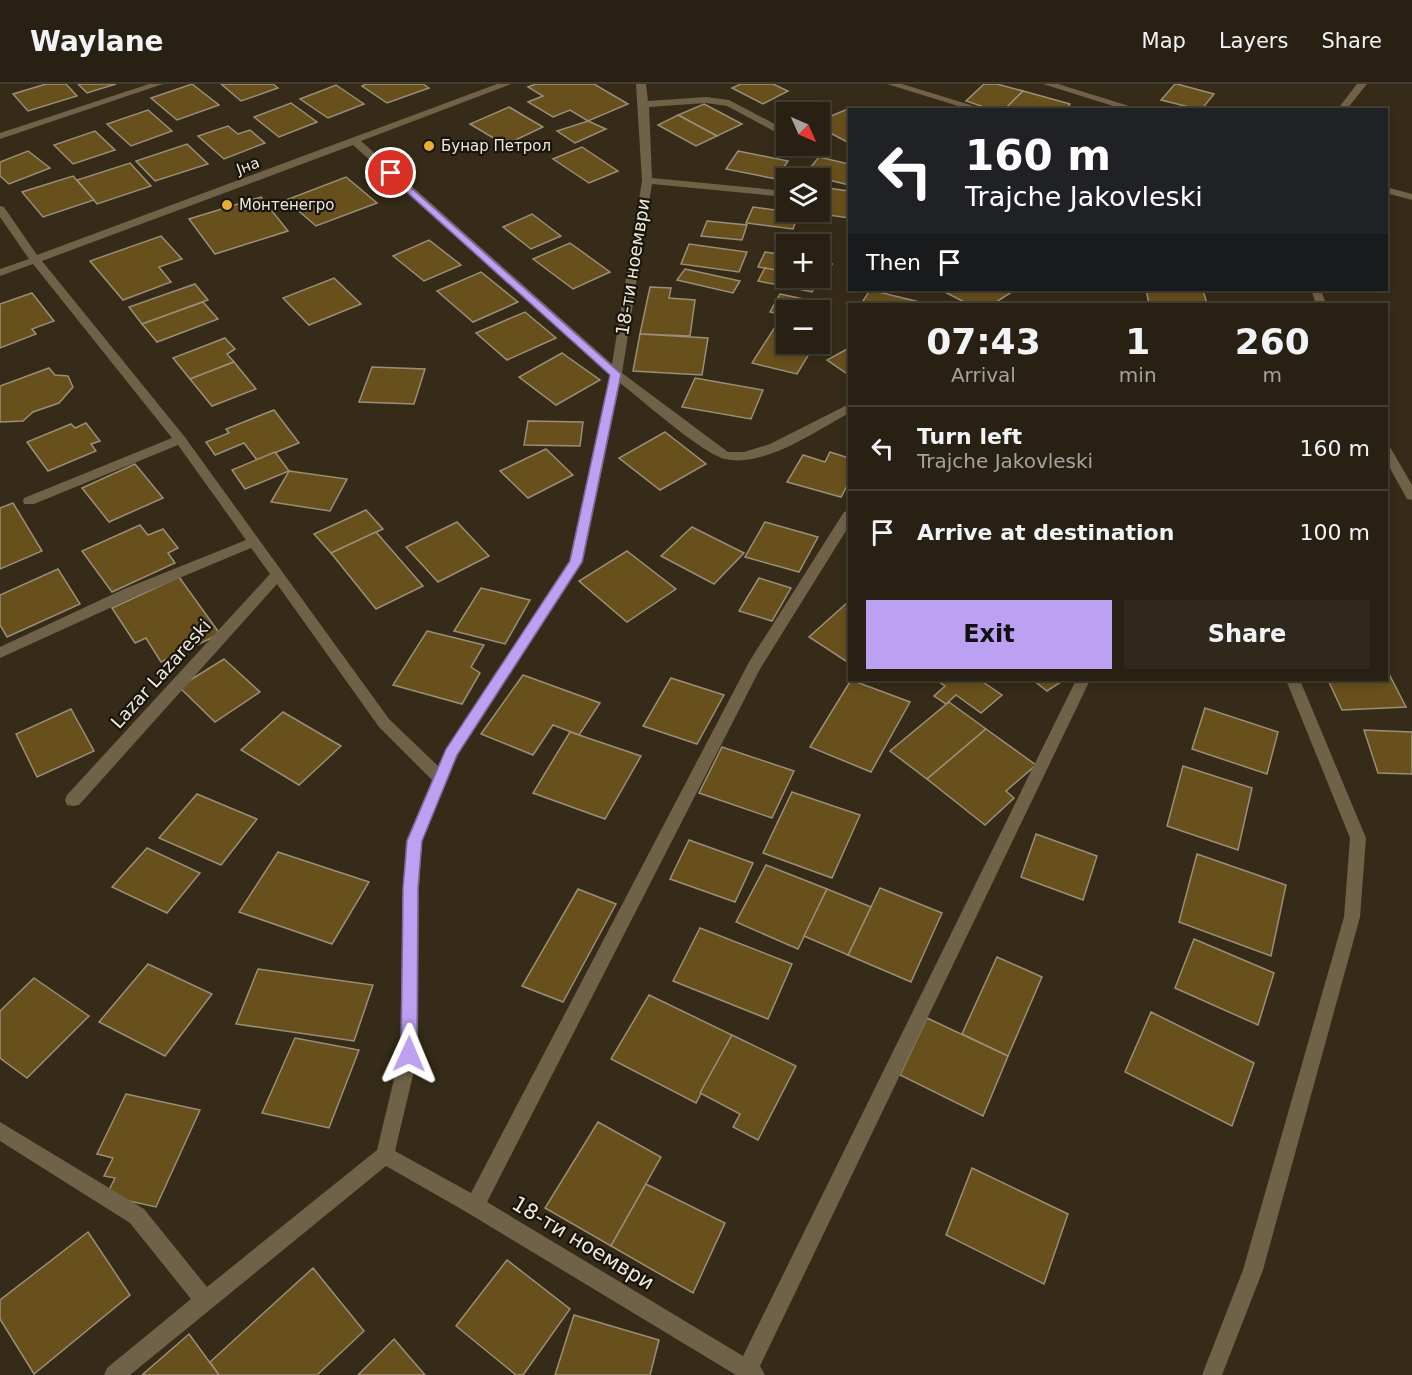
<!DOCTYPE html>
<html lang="en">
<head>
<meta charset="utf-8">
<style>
  :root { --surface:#282012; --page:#30281b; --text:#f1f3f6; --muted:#a5a39f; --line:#443e32; --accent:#bca0f2 }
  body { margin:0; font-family:"DejaVu Sans",sans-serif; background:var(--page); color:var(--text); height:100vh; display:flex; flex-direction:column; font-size:22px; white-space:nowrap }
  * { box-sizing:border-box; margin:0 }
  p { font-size:20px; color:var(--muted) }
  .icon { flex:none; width:33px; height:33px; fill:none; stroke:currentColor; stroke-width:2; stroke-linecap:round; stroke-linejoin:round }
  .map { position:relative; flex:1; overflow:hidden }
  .drawer { position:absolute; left:848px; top:219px; width:540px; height:378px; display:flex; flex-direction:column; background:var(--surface); border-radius:0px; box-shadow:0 3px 9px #0003,0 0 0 2px var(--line) }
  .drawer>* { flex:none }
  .guide { position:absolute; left:848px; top:24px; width:540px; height:183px; border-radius:0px; box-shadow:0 3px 9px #0003,0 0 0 2px var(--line); background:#202124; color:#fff; overflow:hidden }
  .needle { width:39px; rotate:135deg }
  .buttons { position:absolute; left:776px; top:18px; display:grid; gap:12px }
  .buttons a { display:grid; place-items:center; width:54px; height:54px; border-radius:0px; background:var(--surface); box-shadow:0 3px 9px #0003,0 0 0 2px var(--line); font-size:30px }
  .pin { position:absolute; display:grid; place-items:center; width:51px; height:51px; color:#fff; margin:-26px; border:3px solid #fff; border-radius:50%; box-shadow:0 2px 6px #0007 }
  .me { position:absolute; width:66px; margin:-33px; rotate:1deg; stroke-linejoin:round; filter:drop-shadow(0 0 4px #0008) }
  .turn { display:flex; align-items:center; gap:21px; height:126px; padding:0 18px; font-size:27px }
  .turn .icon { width:78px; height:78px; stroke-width:2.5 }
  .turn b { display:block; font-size:42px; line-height:51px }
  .then { display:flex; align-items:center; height:57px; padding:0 18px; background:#0003; gap:12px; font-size:22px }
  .eta { display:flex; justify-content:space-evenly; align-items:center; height:102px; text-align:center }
  .eta b { font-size:36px; font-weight:700; line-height:42px }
  .cta { display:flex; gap:12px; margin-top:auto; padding:12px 18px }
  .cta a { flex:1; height:69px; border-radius:0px; background:var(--accent); color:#111; font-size:24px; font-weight:700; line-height:69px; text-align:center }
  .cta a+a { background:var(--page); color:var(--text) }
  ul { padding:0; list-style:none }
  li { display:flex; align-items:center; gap:18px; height:84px; padding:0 18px; border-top:2px solid var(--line) }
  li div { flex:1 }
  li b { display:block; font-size:22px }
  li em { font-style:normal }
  header { display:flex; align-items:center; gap:36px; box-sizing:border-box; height:84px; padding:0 30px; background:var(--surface); border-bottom:2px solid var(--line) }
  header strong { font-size:28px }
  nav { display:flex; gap:33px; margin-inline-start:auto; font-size:21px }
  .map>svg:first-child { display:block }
  .building { fill:#68501d; stroke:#9a8e78; stroke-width:1.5 }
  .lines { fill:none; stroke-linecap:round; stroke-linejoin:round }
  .minor { fill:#6f6248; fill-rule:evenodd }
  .route { fill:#bca0f2; stroke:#7a689d; stroke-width:1.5 }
  .poi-dot { fill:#e4ae35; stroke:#19140c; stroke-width:2 }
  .labels { text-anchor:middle; stroke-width:4.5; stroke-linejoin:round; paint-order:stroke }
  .far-poi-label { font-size:15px; fill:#efe9dd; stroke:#19140c; text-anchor:start }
  .far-street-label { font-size:15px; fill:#efe9dd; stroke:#19140c }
  .street-label { font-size:18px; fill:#efe9dd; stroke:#19140c }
  .near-street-label { font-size:21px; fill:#efe9dd; stroke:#19140c }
</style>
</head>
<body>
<header>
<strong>Waylane</strong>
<nav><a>Map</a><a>Layers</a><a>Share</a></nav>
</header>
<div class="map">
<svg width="1412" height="1291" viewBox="0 0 1412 1291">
  <rect width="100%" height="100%" fill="#352b18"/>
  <g class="building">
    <polygon points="46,0 66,0 77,12 28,27 13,10"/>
    <polygon points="78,0 116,0 87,9"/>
    <polygon points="192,0 219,21 177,36 151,14"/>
    <polygon points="221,0 273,0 278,4 241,17"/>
    <polygon points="366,0 423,0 429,4 387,19 362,2"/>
    <polygon points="536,0 594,0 628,20 588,37 570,26 553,33 528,18 543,12 528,3"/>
    <polygon points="741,0 773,0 788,7 763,20 732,4"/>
    <polygon points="984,0 997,0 1023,7 1004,26 993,26 966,17"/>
    <polygon points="1175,0 1177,0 1214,10 1201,26 1161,16"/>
    <polygon points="336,1 364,20 328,34 300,15"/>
    <polygon points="1023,7 1070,20 1066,26 1004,26"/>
    <polygon points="291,19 317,38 279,53 254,33"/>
    <polygon points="704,20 742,40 717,52 678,31"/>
    <polygon points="509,23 543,43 505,61 470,40"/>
    <polygon points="850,24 853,26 849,26 849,59 819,43 819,37"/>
    <polygon points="148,26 172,47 131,62 107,40"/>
    <polygon points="678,31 717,52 696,62 658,41"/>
    <polygon points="588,37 606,45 575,59 557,47"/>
    <polygon points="228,42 238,50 250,46 265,59 224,75 198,52"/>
    <polygon points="95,47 115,66 73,80 54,61"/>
    <polygon points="187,60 208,80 155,97 136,77"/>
    <polygon points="582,63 618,87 589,99 553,75"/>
    <polygon points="28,67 50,84 9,100 0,92 0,78"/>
    <polygon points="738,67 788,77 776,95 726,85"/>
    <polygon points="819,73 849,80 849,101 805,90"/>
    <polygon points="130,79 151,102 97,120 77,96"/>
    <polygon points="73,92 94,116 43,133 22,108"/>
    <polygon points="346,93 377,119 316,142 286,116"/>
    <polygon points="819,103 849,107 849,134 807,128 819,128"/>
    <polygon points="261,113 288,147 215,170 189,135"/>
    <polygon points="753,123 799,129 793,145 746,139"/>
    <polygon points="532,130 561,152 531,165 503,143"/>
    <polygon points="707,137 747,141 742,156 701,152"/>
    <polygon points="161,152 182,175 159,183 171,198 123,216 90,177"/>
    <polygon points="429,156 461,181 424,197 393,172"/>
    <polygon points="570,159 610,188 573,205 533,175"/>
    <polygon points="689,160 747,168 739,188 681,180"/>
    <polygon points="765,168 786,171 786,188 758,183"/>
    <polygon points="819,177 832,180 825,195 817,194"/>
    <polygon points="765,184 786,188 786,194 819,194 812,208 758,197"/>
    <polygon points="685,185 740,197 733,209 677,196"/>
    <polygon points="481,188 518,218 473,238 437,207"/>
    <polygon points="334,194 361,220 309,241 283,214"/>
    <polygon points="195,200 208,216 142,240 129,223"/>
    <polygon points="650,203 671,204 669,214 695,216 690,252 640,250"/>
    <polygon points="870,206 928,220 861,220"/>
    <polygon points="941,206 1015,206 993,220 968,220"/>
    <polygon points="1146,206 1203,206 1207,220 1149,220"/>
    <polygon points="32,209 54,237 32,245 36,250 0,264 0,220"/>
    <polygon points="780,210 818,218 814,226 786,226 786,231 770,228"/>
    <polygon points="203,218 218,235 157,258 142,240"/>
    <polygon points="525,228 556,254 507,276 476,249"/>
    <polygon points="775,243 786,245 786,260 815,260 797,290 752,279"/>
    <polygon points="640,250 708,254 702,291 633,287"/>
    <polygon points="225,254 235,265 227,270 234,278 190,295 173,274"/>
    <polygon points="849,264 849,291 827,276"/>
    <polygon points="562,269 600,296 556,321 519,293"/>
    <polygon points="234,278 256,305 212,322 190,295"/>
    <polygon points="372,283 425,285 414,320 359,318"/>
    <polygon points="49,284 55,291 68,292 73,303 59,319 33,328 23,337 0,338 0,302"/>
    <polygon points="695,294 763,306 751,335 682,323"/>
    <polygon points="274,326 299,359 257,376 244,359 215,371 206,358 229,349 226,345"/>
    <polygon points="528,337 583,338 580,362 524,361"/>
    <polygon points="86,339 100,357 91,360 96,367 48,387 27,358 71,340 75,344"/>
    <polygon points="665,348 706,380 660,406 619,374"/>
    <polygon points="546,365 573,391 528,414 500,387"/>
    <polygon points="275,368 289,387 245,405 232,386"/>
    <polygon points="830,368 849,374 849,398 841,413 787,398 803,371 825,378"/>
    <polygon points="135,380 163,414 109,438 82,404"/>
    <polygon points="289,387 347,395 330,427 271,418"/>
    <polygon points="13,419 42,467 0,485 0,424"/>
    <polygon points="366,426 383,445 331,469 314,450"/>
    <polygon points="457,438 489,472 438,498 406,463"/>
    <polygon points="765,438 818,453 799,488 745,473"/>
    <polygon points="140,441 148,451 163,445 178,464 168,469 175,479 112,508 82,467"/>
    <polygon points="692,443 744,469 714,500 661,472"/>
    <polygon points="376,448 423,502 376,525 331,469"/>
    <polygon points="627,467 676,505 627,538 579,497"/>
    <polygon points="58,485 80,520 7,553 0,541 0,511"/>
    <polygon points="179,493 220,550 161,578 146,554 135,559 112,524"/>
    <polygon points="759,494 791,504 772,537 739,527"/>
    <polygon points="481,504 530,516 505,560 454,547"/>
    <polygon points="848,518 849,519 849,579 809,553"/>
    <polygon points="427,547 484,561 471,583 480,589 462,620 393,601"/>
    <polygon points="224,575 260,608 215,638 179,603"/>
    <polygon points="1388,588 1406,623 1342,626 1328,596 1386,596"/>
    <polygon points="523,591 600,619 579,651 553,641 533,671 481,650"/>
    <polygon points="671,594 724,611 697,660 643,642"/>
    <polygon points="851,596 910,618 871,688 810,663"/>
    <polygon points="936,596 980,596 1002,611 981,629 956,611 946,620 934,612 945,602"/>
    <polygon points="1033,596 1064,596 1047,607"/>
    <polygon points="949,618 986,645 927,695 890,667"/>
    <polygon points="1205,624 1278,648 1267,690 1192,665"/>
    <polygon points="71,625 94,667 37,693 16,650"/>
    <polygon points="283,628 341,662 299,701 241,666"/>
    <polygon points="986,645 1036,681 1006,707 1014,714 985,741 927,695"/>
    <polygon points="1364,646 1412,648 1412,690 1378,689"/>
    <polygon points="570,648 641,672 605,735 533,709"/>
    <polygon points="722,663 794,687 772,734 699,709"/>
    <polygon points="1183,682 1252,704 1238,766 1167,742"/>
    <polygon points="792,708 860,731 832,794 763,769"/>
    <polygon points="197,710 257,735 221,781 159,754"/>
    <polygon points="1036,750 1097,772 1083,816 1021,793"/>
    <polygon points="689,756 753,779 735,818 670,795"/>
    <polygon points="147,764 200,789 167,829 112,803"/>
    <polygon points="278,768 369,798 332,860 239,828"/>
    <polygon points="1197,770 1286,801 1271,872 1179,838"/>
    <polygon points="766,781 827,805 798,865 736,838"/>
    <polygon points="880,804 942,829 911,898 848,871"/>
    <polygon points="578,805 616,820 563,918 522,902"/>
    <polygon points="827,805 871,823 848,871 804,852"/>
    <polygon points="700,844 792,880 768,935 673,897"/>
    <polygon points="1194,855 1274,889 1258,941 1175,904"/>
    <polygon points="997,873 1042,893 1008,972 962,950"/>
    <polygon points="148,880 212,910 165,972 99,938"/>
    <polygon points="258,885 373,901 354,957 236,940"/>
    <polygon points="34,894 89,932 27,994 0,974 0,927"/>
    <polygon points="649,911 732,951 696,1019 611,975"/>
    <polygon points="1151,928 1254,979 1232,1042 1125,988"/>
    <polygon points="927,934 1008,972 983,1032 900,991"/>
    <polygon points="732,951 796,982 758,1056 733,1043 740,1030 700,1009"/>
    <polygon points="295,954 359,966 329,1044 262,1029"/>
    <polygon points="126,1010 200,1026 156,1123 106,1112 115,1094 104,1092 113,1074 97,1070"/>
    <polygon points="598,1038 661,1073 611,1162 545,1124"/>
    <polygon points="972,1084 1068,1130 1044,1200 946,1151"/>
    <polygon points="646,1100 725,1139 693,1209 611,1162"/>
    <polygon points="88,1148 130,1211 34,1290 0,1235 0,1216"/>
    <polygon points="507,1176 570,1225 523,1291 516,1291 456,1242"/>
    <polygon points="313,1184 364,1247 317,1291 219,1291 210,1278"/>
    <polygon points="574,1231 659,1256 650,1291 555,1291"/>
    <polygon points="189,1250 219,1291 142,1291"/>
    <polygon points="394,1255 425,1291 358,1291"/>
  </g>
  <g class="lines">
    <g class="minor">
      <polygon points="149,0 163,0 0,55 0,49"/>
      <path d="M497 0H511L361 57 612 280 642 97 636 0H646L648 17 706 13 729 16 786 46V53L783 52 727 22 706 19 649 23 652 94 786 107V113L652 100 622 289 728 368H744L770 360 849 320V329C816 347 764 384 725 375 703 370 642 316 620 299L583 478 458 671 422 757 419 804 418 970 395 1067 471 1109 749 578 844 428 849 426V442L760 585 487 1118 743 1272 1076 596H1090L760 1282 765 1291H736L468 1129 386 1082 130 1291H104L107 1284 191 1215 130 1139 0 1057V1038L144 1125 207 1203 377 1066 400 970 403 804 406 757 432 696 379 643 277 500 79 721 73 722 67 721 65 716 67 711 270 490 251 464 134 513 0 574V563L124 505 246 456 178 361 34 420H24L23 417 24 414 172 354 33 180 0 192V185L29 175 0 133V122L4 123 37 171ZM353 61 610 291 569 477 446 665 438 682 389 635 184 352 42 177Z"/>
      <polygon points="887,0 902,0 987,26 971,26"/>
      <polygon points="1043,0 1058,0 1142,26 1126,26"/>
      <polygon points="1357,0 1367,0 1346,26 1337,26"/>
      <polygon points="802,62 814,62 818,65 813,68"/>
      <polygon points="1386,103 1412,110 1412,116 1386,109"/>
      <polygon points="1311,206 1321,206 1326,220 1316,220"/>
      <polygon points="1386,362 1390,363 1412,401 1412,416 1407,415 1386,377"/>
      <polygon points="1286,596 1300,596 1366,754 1360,833 1263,1186 1222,1291 1202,1291 1243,1186 1344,833 1350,754"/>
    </g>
  </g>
  <polygon class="route" points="391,86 621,290 582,478 457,671 422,757 418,804 417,970 415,975 409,978 403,975 401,970 403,804 407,757 446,665 570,477 610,291 388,91 386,89"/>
  <g class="poi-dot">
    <circle cx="429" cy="62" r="6"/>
    <circle cx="227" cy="121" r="6"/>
  </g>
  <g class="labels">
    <g class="far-poi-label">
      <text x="441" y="67">Бунар Петрол</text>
      <text x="239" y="126">Монтенегро</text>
    </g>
    <g class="far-street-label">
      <text transform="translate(248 82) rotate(-20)" y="5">Јна</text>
    </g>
    <g class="street-label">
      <text transform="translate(633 183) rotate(-81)" y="6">18-ти ноември</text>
      <text transform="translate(161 590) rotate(-48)" y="6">Lazar Lazareski</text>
    </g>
    <g class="near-street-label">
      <text transform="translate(583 1159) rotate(31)" y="7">18-ти ноември</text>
    </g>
  </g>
</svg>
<div class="buttons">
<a><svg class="needle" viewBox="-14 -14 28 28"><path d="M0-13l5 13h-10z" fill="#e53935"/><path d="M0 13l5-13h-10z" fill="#a5a39f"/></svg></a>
<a><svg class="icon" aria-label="layers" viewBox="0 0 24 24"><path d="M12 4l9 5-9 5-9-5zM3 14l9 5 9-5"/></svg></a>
<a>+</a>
<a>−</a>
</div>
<div class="pin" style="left:391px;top:89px;background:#d93025"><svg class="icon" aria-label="arrive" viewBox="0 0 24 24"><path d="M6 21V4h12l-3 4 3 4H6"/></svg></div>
<svg class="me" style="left:409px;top:970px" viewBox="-20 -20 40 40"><path d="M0-17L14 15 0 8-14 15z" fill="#bca0f2" stroke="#fff" stroke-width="4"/></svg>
<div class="guide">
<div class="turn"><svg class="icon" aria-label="left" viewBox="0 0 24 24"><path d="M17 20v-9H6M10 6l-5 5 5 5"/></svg><div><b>160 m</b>Trajche Jakovleski</div></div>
<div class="then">Then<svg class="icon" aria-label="arrive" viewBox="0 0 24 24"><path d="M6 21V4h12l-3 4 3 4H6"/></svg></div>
</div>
<section class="drawer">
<div class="eta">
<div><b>07:43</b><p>Arrival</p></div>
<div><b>1</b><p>min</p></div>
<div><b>260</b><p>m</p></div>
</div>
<ul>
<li><svg class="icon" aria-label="left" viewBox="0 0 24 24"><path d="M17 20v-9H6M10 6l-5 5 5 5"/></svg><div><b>Turn left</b><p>Trajche Jakovleski</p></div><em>160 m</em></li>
<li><svg class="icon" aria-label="arrive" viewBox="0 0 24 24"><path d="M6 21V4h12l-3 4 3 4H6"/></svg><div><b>Arrive at destination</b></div><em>100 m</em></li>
</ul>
<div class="cta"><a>Exit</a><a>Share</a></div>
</section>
</div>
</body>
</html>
